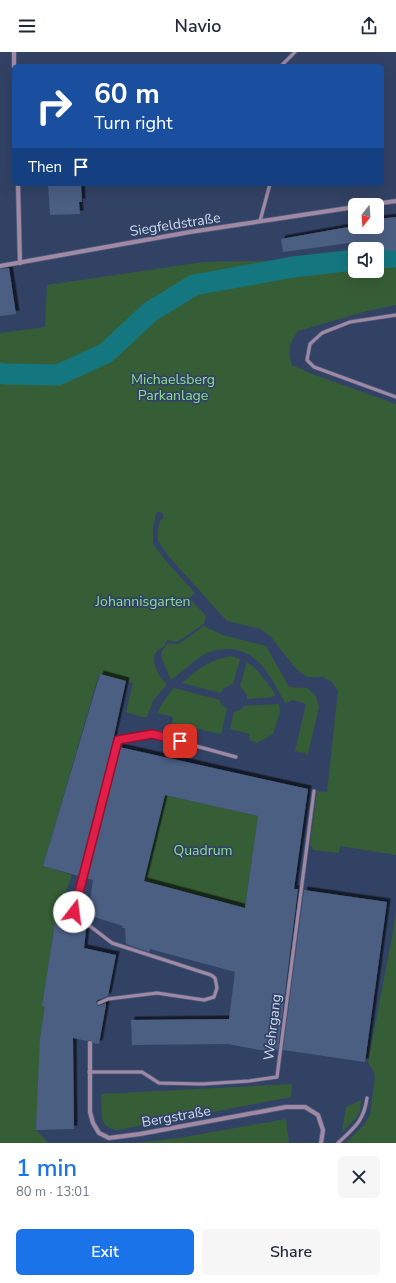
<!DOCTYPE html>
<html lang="en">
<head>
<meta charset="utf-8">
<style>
  :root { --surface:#fff; --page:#f6f6f7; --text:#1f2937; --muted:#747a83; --accent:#1a73e8 }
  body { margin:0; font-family:"Nunito Sans",sans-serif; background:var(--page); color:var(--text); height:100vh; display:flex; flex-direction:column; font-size:15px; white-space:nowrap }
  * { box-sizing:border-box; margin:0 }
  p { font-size:13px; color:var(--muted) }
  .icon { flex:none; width:22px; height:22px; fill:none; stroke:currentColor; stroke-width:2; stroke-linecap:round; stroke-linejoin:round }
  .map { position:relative; height:1091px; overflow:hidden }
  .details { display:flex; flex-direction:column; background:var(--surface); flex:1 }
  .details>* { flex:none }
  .banner { position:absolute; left:12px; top:12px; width:372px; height:122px; border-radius:6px; box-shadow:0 4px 16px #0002; background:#1a4fa0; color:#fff; overflow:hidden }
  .needle { width:26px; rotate:197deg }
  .controls { position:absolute; left:348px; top:146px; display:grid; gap:8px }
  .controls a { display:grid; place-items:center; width:36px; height:36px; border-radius:6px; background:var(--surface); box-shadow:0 4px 16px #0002; font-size:20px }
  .pin { position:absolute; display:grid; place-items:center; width:34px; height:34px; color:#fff; margin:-17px; border-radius:8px; box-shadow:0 2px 6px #0006 }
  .me { position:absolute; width:44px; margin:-22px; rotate:15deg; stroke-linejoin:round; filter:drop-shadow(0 0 3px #0008) }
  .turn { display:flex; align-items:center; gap:14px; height:84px; padding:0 16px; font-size:18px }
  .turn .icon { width:52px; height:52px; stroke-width:2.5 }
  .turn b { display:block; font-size:28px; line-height:34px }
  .then { display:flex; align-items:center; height:38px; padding:0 16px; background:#0003; gap:8px; font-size:15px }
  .round { display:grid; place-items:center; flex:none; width:42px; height:42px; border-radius:6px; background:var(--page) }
  .overview { display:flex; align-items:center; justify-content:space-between; height:68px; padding:0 16px }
  h1 { font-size:24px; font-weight:600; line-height:30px; color:var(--accent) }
  .button { display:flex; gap:8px; margin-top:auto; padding:8px 16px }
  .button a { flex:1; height:46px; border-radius:6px; background:var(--accent); color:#fff; font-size:16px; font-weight:600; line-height:46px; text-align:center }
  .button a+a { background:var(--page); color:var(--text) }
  header { display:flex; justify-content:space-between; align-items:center; height:52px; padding:0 16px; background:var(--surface); font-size:18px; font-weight:600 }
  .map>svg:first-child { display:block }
  .green { fill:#365e36 }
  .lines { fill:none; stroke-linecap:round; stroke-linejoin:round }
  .canal { stroke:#14767f; stroke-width:21 }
  .building { fill:#4c5e83; fill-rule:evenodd; filter:url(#shadow) }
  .service-casing { stroke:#516081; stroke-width:4.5 }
  .minor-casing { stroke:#516081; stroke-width:5.5 }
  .service { stroke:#a289a3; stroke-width:3 }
  .minor { stroke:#a289a3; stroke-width:4 }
  .route-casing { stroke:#92132f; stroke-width:10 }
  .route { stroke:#e11d48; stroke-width:7 }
  .labels { text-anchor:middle; stroke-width:3.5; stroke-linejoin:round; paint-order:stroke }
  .street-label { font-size:14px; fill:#cfdaf0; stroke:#324265 }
  .park-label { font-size:14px; fill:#8edd8d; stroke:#324265 }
</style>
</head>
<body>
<header><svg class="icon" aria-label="menu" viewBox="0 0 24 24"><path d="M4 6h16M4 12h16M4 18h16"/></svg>Navio<svg class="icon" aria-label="share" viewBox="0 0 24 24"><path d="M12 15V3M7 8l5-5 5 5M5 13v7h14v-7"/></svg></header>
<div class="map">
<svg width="396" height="1091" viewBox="0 0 396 1091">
  <defs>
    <filter id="shadow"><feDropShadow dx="3.5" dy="-3.5" stdDeviation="0" flood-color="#0009"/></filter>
  </defs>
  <rect width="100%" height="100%" fill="#324265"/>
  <g class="green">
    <path d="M390 206 396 207V253L367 259 298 279C289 293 287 297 292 313L312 322 396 352V803L340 794 339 801 313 798 310 791 317 739 327 740 338 639 332 630 323 625H307L296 617 271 585 261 577 227 569 170 506 158 489V477L160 469 163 466V462L160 460H157L155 464V467L153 475V492L167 510 195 541 189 546 206 564 204 572 177 590 167 588C166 590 165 592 164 594 162 596 158 597 156 600 150 611 159 625 167 632L153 649 147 665H142L126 660 133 631 99 622 43 814 72 823 55 871 42 954H45L42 976 36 1078 48 1091H0V281L45 275 47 233 204 210 355 207V219H377V207Z"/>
    <path d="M204 574 223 583 266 594 289 635 307 636 316 644 319 655 308 702 295 699 306 652 293 648 285 651C272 628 260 598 229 597 220 597 213 598 205 602 193 609 182 620 171 628L161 605 162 599 168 591 179 592Z"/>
    <path d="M231 604 240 607 233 632 224 636 221 641 182 631C198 617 209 608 231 604Z"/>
    <polygon points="247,610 258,619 274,640 275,643 272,645 247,647 247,643 240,634"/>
    <path d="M174 636 220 648 221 652 227 657 221 682 172 671 173 665 158 661C160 652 168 644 174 636Z"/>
    <polygon points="279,652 280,660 273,682 257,691 249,688 250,682 230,677 234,660 242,657 244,654"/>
    <polygon points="165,743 258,764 245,856 144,829"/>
    <polygon points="396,858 396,1091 346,1091 364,1073 370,1063 375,1025 374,1020 368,1010 392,885"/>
    <path d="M292 1032 291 1045 117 1078C109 1077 104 1074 102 1066L101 1042Z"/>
    <polygon points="361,1048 360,1060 356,1066 342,1080 346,1055"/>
    <polygon points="286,1067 289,1091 135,1091 179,1086"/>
  </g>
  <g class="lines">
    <g class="canal">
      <polyline points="377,206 396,205"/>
      <polyline points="0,321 6,322 58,323 106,301 150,260 194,233 293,215 355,208"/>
    </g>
  </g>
  <g class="building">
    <polygon points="48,132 81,132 82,150 79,150 80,162 50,163"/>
    <polygon points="396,165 396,199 377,197 356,197 349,191 283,200 281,187 348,175 377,175 377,167"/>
    <polygon points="9,216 16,262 0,264 0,217"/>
    <polygon points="100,622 126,629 112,693 113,694 79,824 43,814"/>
    <path d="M119 695 308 737 294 837H298L278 998 271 997V1000L228 992 132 993 131 968 229 967 235 920 150 897 149 900 126 892 125 876H122L123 874 94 865 89 856 93 828 85 826ZM165 743 258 764 245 856 144 829Z"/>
    <polygon points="304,838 387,850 365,1010 283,998"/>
    <polygon points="55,871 86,878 84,896 116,903 108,944 98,948 96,950 98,954 106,951 106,953 99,992 93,991 90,988 87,989 73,986 74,1077 36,1078 40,987 45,954 42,954"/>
  </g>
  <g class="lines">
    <defs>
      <g id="service">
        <polyline points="281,14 295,0"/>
        <polyline points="260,169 270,132"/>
        <polyline points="396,263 350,270 322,281 310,292 307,308 314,315 396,345"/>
        <polyline points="99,951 108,947 157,941 204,948 214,945 217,936 215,926 211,923 112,891 73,861 118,688 152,682 236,705"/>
        <polyline points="89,1020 142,1020 159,1031 202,1032 249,1029 277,1025 314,739"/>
        <path d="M338 1091C354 1076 364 1069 367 1046"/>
      </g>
      <g id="minor">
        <polyline points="14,0 14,14"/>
        <polyline points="18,132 20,211"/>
        <polyline points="368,153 396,149"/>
        <polyline points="0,214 190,180 355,155"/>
        <polyline points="90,991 90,1060 93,1071 99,1081 109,1086 140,1082 286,1055 305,1055 318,1063 323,1078 321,1091"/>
      </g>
    </defs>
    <use href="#service" class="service-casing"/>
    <use href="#minor" class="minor-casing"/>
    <use href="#service" class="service"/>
    <use href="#minor" class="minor"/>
  </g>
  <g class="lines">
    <defs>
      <polyline id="route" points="74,860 118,688 152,682 180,689"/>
    </defs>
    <use href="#route" class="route-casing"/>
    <use href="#route" class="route"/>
  </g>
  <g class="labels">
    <g class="street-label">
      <text transform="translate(175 172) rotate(-9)" y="5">Siegfeldstraße</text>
      <text transform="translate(272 975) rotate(-83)" y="5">Wehrgang</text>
      <text transform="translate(176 1064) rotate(-10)" y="5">Bergstraße</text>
    </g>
    <g class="park-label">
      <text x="173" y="332">Michaelsberg<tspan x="173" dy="16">Parkanlage</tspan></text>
      <text x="143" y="554">Johannisgarten</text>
      <text x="203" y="803">Quadrum</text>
    </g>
  </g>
</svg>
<div class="controls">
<a><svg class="needle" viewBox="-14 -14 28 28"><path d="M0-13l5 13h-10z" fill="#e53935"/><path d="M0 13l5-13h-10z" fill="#747a83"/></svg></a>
<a><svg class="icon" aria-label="sound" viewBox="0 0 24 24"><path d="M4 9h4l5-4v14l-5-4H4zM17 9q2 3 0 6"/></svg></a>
</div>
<div class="pin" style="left:180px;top:689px;background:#d93025"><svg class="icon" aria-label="arrive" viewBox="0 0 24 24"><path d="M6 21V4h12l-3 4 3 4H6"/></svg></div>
<svg class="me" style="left:74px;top:860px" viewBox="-20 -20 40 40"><circle r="19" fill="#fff"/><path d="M0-13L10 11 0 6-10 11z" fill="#e11d48"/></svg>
<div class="banner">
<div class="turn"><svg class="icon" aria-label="right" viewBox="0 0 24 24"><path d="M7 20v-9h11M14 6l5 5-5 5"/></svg><div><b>60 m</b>Turn right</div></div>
<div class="then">Then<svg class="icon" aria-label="arrive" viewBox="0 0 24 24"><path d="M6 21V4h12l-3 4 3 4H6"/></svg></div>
</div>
</div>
<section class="details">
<div class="overview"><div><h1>1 min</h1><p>80 m · 13:01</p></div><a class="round"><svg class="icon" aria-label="close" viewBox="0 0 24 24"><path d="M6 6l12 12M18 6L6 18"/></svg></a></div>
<div class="button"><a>Exit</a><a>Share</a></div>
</section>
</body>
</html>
